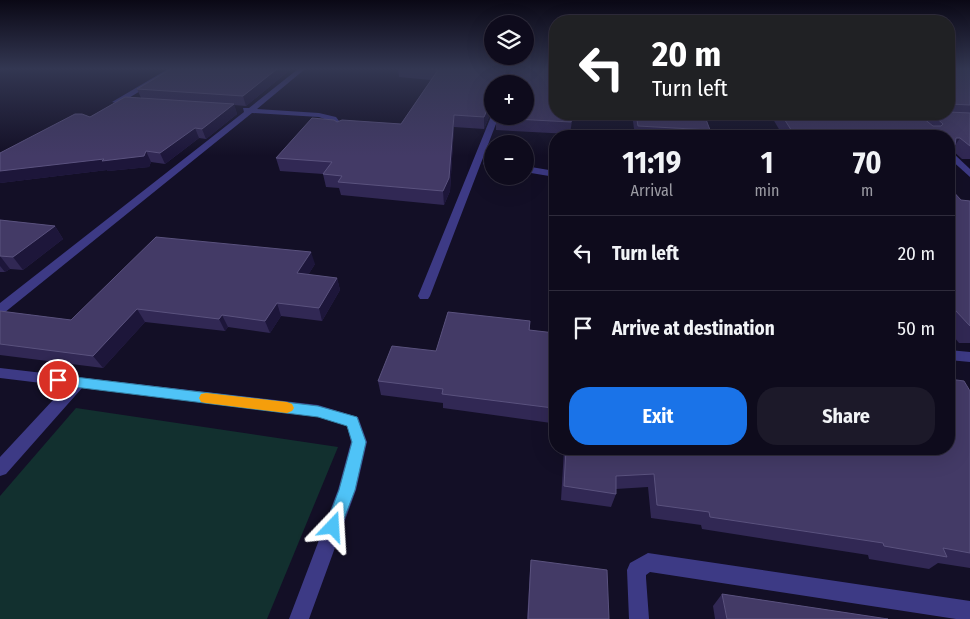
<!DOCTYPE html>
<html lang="en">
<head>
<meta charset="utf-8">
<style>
  :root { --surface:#0e0b1c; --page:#1c1929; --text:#f1f3f6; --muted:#9b9ba3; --line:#2e2b3b; --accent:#1a73e8 }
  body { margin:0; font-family:"Fira Sans Condensed",sans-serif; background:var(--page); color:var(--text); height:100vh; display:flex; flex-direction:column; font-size:19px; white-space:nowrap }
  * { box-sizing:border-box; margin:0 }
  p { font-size:16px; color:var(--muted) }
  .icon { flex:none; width:28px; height:28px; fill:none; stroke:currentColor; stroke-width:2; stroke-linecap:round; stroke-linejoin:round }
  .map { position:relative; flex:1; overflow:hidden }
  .sheet { position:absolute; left:549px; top:130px; width:406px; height:325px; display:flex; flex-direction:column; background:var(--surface); border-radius:20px; box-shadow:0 5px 20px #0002,0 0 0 1px var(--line) }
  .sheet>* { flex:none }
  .guide { position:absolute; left:549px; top:15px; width:406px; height:105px; border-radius:20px; box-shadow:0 5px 20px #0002,0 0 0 1px var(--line); background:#202124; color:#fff; overflow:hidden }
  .tools { position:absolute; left:484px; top:15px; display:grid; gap:10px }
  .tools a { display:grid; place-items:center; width:50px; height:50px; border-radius:50%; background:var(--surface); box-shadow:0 5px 20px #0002,0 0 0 1px var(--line); font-size:25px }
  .pin { position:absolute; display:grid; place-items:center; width:42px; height:42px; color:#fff; margin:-21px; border:2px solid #fff; border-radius:50%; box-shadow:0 1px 5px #0007 }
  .me { position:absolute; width:55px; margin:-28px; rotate:20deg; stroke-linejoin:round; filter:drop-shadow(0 0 4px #0008) }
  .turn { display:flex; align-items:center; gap:18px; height:105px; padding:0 20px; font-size:22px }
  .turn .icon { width:65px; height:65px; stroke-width:2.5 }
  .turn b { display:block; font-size:35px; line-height:42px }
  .eta { display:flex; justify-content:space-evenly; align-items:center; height:85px; text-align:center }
  .eta b { font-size:30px; font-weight:700; line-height:35px }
  .action { display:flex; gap:10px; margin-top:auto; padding:10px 20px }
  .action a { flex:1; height:58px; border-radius:20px; background:var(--accent); color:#fff; font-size:20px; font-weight:700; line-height:58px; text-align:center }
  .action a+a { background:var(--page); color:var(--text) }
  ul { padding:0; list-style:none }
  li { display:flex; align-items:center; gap:15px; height:75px; padding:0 20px; border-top:1px solid var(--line) }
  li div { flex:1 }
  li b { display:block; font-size:19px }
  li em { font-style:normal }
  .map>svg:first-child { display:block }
  .green { fill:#12302f }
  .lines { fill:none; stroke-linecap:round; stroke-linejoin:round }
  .minor { fill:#3d3a85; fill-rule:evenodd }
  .wall { fill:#312854 }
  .shaded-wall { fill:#1d163a }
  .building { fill:#433a66; stroke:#5a527e }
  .route { fill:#4fc3f7; stroke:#337fa1 }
  .slow { fill:#f59e0b }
</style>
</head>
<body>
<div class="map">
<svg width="970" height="619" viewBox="0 0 970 619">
  <rect width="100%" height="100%" fill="#130f26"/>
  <polygon class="green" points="76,408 338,447 267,619 0,619 0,496"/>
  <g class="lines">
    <g class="minor">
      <polygon points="168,69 176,69 119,104 112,102"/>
      <polygon points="298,69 305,69 257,109 319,113 336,117 346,130 345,132 339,132 330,121 319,117 252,113 4,313 0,314 0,303 244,112 243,108 249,108"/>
      <polygon points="511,69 517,69 511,84 505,84"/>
      <polygon points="492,114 492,116 499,116 430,296 428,299 420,299 418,296"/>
      <polygon points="949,152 952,152 970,169 970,177 949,158"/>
      <polygon points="487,160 492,161 492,167 484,165 483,163"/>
      <polygon points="525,166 555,171 555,177 525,172"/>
      <polygon points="949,350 970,352 970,362 949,360"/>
      <polygon points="0,368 318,405 358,417 367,442 356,490 309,619 289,619 338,490 351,442 347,426 318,417 82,388 6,474 0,476 0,457 66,386 0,378"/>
      <polygon points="648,553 970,601 970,619 956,619 650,572 646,575 646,578 649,619 629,619 627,570 630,563"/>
    </g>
  </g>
  <g class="wall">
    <polygon points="291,69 246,106 234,105 237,114 206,139 199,138 165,164 151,162 149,167 108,171 107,170 0,183 0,153 141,98 137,89"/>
    <polygon points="398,69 509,69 507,74 573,114 570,134 496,130 496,118 525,116 492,84 492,113 491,112 484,129 454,127 450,191 444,205 341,195 339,188 326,187 323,174 280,171 276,158 337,122 401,124 431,80 399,77"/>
    <polygon points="949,69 970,69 970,159 962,159 952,150 949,155 949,136 783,136 770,114 918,114 925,119 928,114 925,114 949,114"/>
    <polygon points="632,114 704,114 710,130 709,136 635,136"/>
    <polygon points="949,187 961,200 970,201 970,343 959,343 949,331"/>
    <polygon points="0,220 55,226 63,239 23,270 10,269 5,272 0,272"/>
    <polygon points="555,246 555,293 552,292"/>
    <polygon points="315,264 308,275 337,278 340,290 322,321 281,316 270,333 228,327 225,331 145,322 103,368 0,355 0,311 71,320"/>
    <polygon points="530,321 530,330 555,333 555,427 551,427 551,423 443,408 443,403 381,395 378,381 436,351"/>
    <polygon points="970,391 970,568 938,563 929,569 869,559 868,555 702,529 701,525 651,518 648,487 616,489 616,494 611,507 561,500 564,449 949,449"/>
    <polygon points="531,560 609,619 527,619 530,571"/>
    <polygon points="722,594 888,619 715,619 713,606"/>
  </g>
  <g class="shaded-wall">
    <polygon points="0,69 7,69 0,72"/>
    <polygon points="277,69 291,69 246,106 243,96"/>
    <polygon points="506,69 509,69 504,84 504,74"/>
    <polygon points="491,101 491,112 484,129 484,117"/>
    <polygon points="234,104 237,114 206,139 202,129"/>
    <polygon points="454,115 454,127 450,191 444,205 443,191"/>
    <polygon points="195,128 199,138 165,164 160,153"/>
    <polygon points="956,138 960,138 952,150 955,145"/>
    <polygon points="146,151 151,162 149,167 108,171 107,170 0,183 0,171 104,159"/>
    <polygon points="55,226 63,239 23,270 13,257"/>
    <polygon points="311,252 315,264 301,286 297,273"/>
    <polygon points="0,256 10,269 5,272 0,266"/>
    <polygon points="337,278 340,290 322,321 319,308"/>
    <polygon points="277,303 281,316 270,333 265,321"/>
    <polygon points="137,309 145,322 103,368 93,356"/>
    <polygon points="222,315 228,327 225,331 219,319"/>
  </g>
  <g class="building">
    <polygon points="171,69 277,69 243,96 137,89"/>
    <polygon points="430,69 506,69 504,74 512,75 515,69 555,69 555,114 573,114 571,122 496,118 496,116 525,116 525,84 492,84 492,101 491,101 484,117 454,115 449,178 443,191 338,182 342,176 323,174 332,162 276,158 312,118 334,120 337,122 342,120 401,124 438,70"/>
    <polygon points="949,69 970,69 970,105 949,104"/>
    <polygon points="125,97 234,104 202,129 195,128 160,153 146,151 144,156 102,161 104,159 0,171 0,153 75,114 82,114 90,117"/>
    <polygon points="949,112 970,113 970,146 960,138 956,138 955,145 949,145 949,136 795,136 781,114 918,114 933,126 941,126 943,124 932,114 949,114"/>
    <polygon points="636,114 704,114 710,130 638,126"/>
    <polygon points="949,187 961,200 970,201 970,326 955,310 949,309"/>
    <polygon points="0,220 55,226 13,257 0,256"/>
    <polygon points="156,237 311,252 297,273 337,278 319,308 277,303 265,321 222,315 219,319 137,309 93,356 0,344 0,311 71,320"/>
    <polygon points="555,250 555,285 553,285"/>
    <polygon points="448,312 530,321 529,330 555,333 555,413 553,413 553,408 442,394 443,389 378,381 392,346 436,351"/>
    <polygon points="949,379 964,381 970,391 970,553 943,548 947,557 884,546 883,543 710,517 709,512 657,505 654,474 616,476 616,494 564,486 566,449 949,449"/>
    <polygon points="531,560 607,570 609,619 528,619"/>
    <polygon points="722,594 888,619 727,619"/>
  </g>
  <linearGradient id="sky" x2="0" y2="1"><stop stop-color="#0a0815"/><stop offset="0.44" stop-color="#333752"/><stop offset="1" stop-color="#333752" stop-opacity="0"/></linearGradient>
  <rect width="970" height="156" fill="url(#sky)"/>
  <polygon class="route" points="58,375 318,406 357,417 366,442 355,490 339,532 333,535 327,532 325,527 339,490 352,442 347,426 318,417 58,385 54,384 52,380 54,377"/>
  <polygon class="slow" points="206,393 287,402 292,404 294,408 292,411 287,413 206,403 201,402 199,398 201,394"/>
</svg>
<div class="tools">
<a><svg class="icon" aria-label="layers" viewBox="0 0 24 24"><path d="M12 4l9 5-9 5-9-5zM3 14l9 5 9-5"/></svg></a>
<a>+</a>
<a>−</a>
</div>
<div class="pin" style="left:58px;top:380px;background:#d93025"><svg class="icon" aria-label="arrive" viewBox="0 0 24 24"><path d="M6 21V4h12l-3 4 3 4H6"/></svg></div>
<svg class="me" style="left:333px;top:527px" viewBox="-20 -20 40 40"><path d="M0-17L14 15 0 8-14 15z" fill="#4fc3f7" stroke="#fff" stroke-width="4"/></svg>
<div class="guide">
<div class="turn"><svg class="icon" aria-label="left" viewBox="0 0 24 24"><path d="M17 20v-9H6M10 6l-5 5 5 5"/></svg><div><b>20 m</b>Turn left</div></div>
</div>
<section class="sheet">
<div class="eta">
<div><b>11:19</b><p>Arrival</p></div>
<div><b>1</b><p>min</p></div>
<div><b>70</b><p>m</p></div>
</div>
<ul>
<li><svg class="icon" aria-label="left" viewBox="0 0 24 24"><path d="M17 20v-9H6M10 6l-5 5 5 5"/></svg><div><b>Turn left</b></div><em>20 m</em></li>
<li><svg class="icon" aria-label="arrive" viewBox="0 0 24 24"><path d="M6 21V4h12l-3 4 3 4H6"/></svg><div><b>Arrive at destination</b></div><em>50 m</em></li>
</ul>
<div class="action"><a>Exit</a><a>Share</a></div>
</section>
</div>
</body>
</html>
